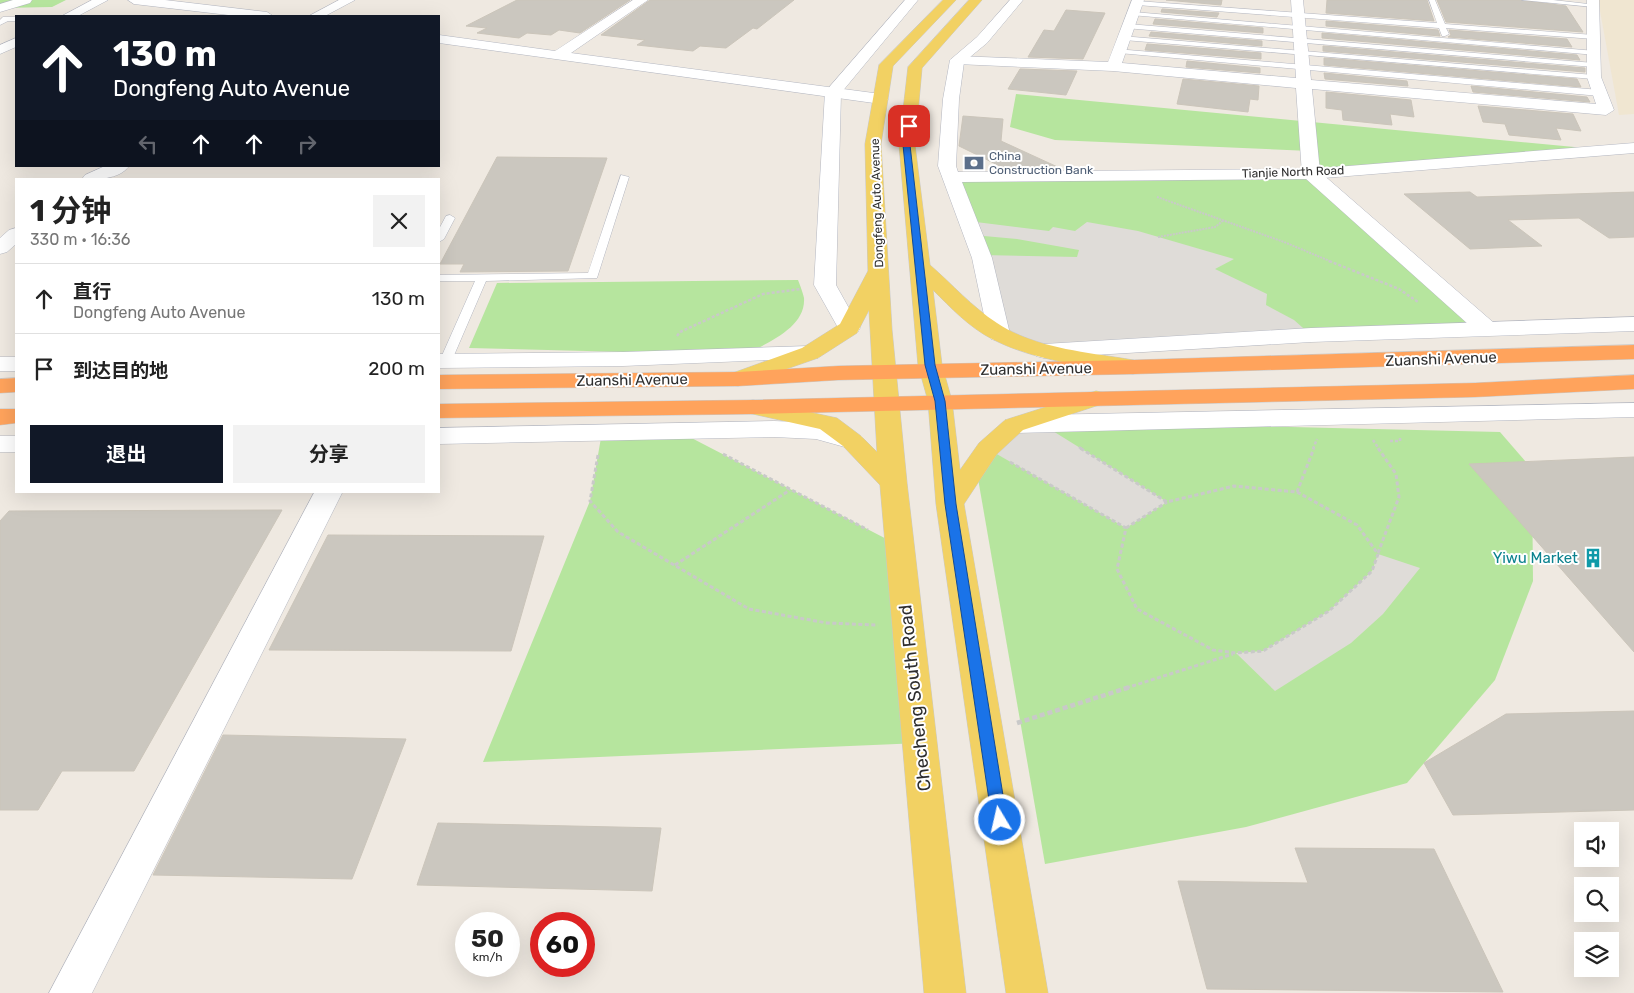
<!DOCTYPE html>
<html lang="zh">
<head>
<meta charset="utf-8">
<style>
  :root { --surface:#fff; --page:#f2f2f2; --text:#222; --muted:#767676; --line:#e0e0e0; --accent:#111827 }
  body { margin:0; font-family:Rubik,"Noto Sans SC",sans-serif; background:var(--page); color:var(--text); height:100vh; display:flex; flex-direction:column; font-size:19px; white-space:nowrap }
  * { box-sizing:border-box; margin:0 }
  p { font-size:16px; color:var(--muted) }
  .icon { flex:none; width:28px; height:28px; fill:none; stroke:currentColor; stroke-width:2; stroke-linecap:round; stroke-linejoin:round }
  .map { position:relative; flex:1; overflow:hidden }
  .side { position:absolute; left:15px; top:178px; width:425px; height:315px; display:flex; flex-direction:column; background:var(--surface); border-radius:0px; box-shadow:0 5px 20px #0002 }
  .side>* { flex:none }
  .banner { position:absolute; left:15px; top:15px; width:425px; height:152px; border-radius:0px; box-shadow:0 5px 20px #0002; background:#111827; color:#fff; overflow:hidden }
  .fabs { position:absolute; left:1574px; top:822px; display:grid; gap:10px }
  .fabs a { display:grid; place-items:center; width:45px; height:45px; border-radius:0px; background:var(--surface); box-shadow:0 5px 20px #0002; font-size:25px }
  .speed { position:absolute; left:455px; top:912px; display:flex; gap:10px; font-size:25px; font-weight:700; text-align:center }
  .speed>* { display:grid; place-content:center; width:65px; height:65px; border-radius:50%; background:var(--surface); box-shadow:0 5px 20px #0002; line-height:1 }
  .speed small { font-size:12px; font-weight:400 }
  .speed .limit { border:8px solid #d22; background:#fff; color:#111 }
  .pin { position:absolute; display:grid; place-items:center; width:42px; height:42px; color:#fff; margin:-21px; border-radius:10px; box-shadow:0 2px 8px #0006 }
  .me { position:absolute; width:55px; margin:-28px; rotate:351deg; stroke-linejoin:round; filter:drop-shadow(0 0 4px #0008) }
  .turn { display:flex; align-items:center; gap:18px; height:105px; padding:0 15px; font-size:22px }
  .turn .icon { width:65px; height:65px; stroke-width:2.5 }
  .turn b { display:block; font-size:35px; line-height:42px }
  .lanes { display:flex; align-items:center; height:48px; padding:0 15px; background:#0003; justify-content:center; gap:25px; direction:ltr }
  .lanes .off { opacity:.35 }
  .round { display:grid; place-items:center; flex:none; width:52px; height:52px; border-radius:0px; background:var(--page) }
  .headline { display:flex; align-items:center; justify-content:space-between; height:85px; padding:0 15px }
  h1 { font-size:30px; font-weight:700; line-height:38px }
  .action { display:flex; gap:10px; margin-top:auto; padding:10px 15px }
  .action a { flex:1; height:58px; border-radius:0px; background:var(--accent); color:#fff; font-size:20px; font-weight:700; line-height:58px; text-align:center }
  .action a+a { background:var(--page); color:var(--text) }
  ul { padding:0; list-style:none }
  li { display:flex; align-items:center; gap:15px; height:70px; padding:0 15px; border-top:1px solid var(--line) }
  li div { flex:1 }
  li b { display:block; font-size:19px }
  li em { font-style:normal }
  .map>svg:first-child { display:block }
  .education { fill:#f0e6d1 }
  .green { fill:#b6e59e }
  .plaza { fill:#dfdcd8 }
  .building { fill:#cbc7bf; stroke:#cbc5ba }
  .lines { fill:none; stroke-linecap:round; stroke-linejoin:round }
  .lane-casing { stroke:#b4b7c1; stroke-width:1 }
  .street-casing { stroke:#b4b7c1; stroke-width:1 }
  .secondary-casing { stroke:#b4b7c1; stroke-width:1 }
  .primary-casing { stroke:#c9c9c9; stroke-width:1 }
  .highway-casing { stroke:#c9c9c9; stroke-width:1 }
  .path-far3 { stroke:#c9c9c9; stroke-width:2; stroke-dasharray:2 1; stroke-linecap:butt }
  .path-far2 { stroke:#c9c9c9; stroke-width:2.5; stroke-dasharray:3 2; stroke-linecap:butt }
  .path-far1 { stroke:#c9c9c9; stroke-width:3; stroke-dasharray:4 2.5; stroke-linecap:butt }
  .path { stroke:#c9c9c9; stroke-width:4.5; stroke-dasharray:5 3; stroke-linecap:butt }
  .lane { fill:#fff; fill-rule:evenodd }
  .street { fill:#fff; fill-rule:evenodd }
  .secondary { fill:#fff; fill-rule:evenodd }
  .primary { fill:#f2d163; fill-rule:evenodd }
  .highway { fill:#ffa35c; fill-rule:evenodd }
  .route { fill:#1a73e8; stroke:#114b97 }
  .labels { text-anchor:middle; stroke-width:4; stroke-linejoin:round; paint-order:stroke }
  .far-service-label { font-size:12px; fill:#4e5e75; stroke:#fff; text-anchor:start }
  .far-street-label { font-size:12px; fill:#2e2e2e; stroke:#fff }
  .street-label { font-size:15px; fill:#2e2e2e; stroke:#fff }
  .culture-label { font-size:15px; fill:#0d838f; stroke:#fff; text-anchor:end }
  .near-street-label { font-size:18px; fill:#2e2e2e; stroke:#fff }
</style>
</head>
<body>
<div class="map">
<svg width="1634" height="993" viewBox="0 0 1634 993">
  <rect width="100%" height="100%" fill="#efe9e1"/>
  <polygon class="education" points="1598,0 1634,0 1634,114 1619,115"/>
  <g class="green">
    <polygon points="0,0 66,0 52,7 0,8"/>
    <polygon points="1016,94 1606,150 1312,174 1486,328 999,334 952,177 1311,174 1310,151 1055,140 1010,127"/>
    <path d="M798 280C800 285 803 293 804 298 806 328 766 343 745 355L469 348 497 283Z"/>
    <polygon points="1082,422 1500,432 1532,469 1533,581 1495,680 1407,783 1246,827 1045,864 976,467 988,449"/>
    <polygon points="678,431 900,546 920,743 483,762 590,501 602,432"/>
  </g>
  <g class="plaza">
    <polygon points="968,221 1049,231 1053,227 1075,231 1087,222 1138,231 1234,259 1215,269 1267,294 1266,305 1294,320 1311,335 1044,351 999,334 981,255 1077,257 1079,250 1017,239 973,235"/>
    <polygon points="1040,423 1167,502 1126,528 988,449 1014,425"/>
    <polygon points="1378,554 1420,568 1383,614 1351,643 1275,691 1236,653 1263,651 1329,611 1372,571"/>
  </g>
  <g class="building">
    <polygon points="517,0 630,0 580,33 559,30 551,35 527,33 519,38 477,33 487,28 466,26"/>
    <polygon points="650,0 794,0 757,29 753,28 726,48 700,46 693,51 637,45 645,40 601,35"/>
    <polygon points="1166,0 1222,0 1221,5"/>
    <polygon points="1327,0 1427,0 1434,21 1326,13"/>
    <polygon points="1437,0 1520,0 1566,6 1583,32 1446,22"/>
    <polygon points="1162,9 1219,13 1217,17 1161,12"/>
    <polygon points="1066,10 1105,13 1083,59 1028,57 1044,30 1054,31"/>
    <polygon points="1155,19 1263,28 1263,33 1153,24"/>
    <polygon points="1326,21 1438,30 1440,36 1326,26"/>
    <polygon points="1449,30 1567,39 1572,47 1448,37 1451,35"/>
    <polygon points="1151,32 1262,41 1262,46 1149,36"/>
    <polygon points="1322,33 1577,55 1580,60 1322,38"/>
    <polygon points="1147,44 1261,53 1261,59 1145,50"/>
    <polygon points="1323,46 1585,68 1585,72 1323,51"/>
    <polygon points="1324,58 1577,79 1581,87 1324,65"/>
    <polygon points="1187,61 1260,68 1260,73 1186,67"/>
    <polygon points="1020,69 1077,71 1066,95 1008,89"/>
    <polygon points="1324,73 1407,81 1408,86 1325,79"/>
    <polygon points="1183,79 1259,86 1258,100 1250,99 1248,112 1177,104"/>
    <polygon points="1471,86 1587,97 1590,102 1473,92"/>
    <polygon points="1326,92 1411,100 1414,117 1390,114 1392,125 1343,120 1342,110 1326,108"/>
    <polygon points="1478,106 1573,114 1581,131 1556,128 1561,140 1509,135 1505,124 1483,122"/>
    <polygon points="963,116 1003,119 1001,141 1062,169 1008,170 959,146"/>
    <polygon points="497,157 607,158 568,271 460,272 464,264 440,264"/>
    <polygon points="1470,192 1477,197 1634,192 1634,237 1609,238 1579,218 1508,220 1542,246 1470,249 1404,194"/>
    <polygon points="1634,457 1634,652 1469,464"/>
    <polygon points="282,510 134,771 62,771 38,810 0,810 0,521 9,511"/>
    <polygon points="328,535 544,536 511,651 269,650"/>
    <polygon points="1634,711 1634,810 1453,815 1424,763 1506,714"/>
    <polygon points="223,735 406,739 352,879 153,875"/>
    <polygon points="438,823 661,828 652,891 417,885"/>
    <polygon points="1295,848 1434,849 1503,992 1207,989 1178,881 1308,883"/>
  </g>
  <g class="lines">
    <defs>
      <g id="lane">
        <polygon points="1429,0 1435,0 1445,24 1594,35 1598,37 1594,39 1446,28 1449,34 1445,36 1442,36 1439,28 1137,5 1134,3 1137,1 1437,23"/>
        <polygon points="1522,0 1553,0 1597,5 1594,7"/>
        <polygon points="1133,12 1596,51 1600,53 1596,55 1131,15"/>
        <polygon points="3,17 16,17 16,21 8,21 0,25 0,20"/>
        <polygon points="1128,24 1594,63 1598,65 1594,67 1125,28"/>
        <polygon points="1121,36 1594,75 1598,77 1594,79 1124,40 1121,40"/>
        <polygon points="1116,49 1600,90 1604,93 1600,96 1119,53 1115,51"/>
        <polygon points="621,175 629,177 597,278 486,281 452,360 451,363 441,363 440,360 475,281 439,281 439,275 588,273"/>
        <polygon points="450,215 455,218 444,239 439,242 439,229 446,216"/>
      </g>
      <g id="street">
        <polygon points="13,0 32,0 30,3 0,12 0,4"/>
        <polygon points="128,0 165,0 267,12 273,16 237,16 134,4"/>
        <polygon points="339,0 355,0 325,16 309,16"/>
        <polygon points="633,0 648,0 571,53 881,94 889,99 881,104 439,43 439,35 555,51"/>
        <polygon points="1132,0 1144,0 1122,63 1296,78 1291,0 1303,0 1311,80 1596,104 1587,77 1587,0 1599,0 1601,77 1614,110 1606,115 1312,89 1320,172 1494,323 1497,328 1494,333 1486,335 1478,333 1305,178 1302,174 1296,88 1113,71 957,64 950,60 957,56 1108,62"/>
        <path d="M105 166H129C119 180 97 179 82 179L85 175Z"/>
        <polygon points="16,228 16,244 7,252 0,254 0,238 9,230"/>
        <polygon points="315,491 343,491 92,993 49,993"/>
      </g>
      <g id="secondary">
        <polygon points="92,0 108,0 78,16 62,16"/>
        <polygon points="905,0 918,0 841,93 836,285 860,328 857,333 849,335 841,333 814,285 825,92"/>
        <polygon points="1010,0 1023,0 987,43 964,62 959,99 956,166 958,172 1311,169 1634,143 1634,153 1311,179 962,182 992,258 1010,334 1007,339 999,341 991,339 988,334 972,258 938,166 943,99 950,60 977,37"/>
        <polygon points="16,38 16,47 0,54 0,45"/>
        <polygon points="1634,317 1634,331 1311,342 1044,358 1036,356 1032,351 1036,346 1044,344 1311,328"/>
        <polygon points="810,346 818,348 822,353 818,358 623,366 439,368 439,354 623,352"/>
        <rect x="0" y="357" width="16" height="14"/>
        <polygon points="1634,403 1634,417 1014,433 1005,430 1001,425 1005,420 1040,415"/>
        <polygon points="774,421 817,423 861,436 865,441 861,446 852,449 816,439 774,437 439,444 439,428"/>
        <rect x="0" y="436" width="16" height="16"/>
      </g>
      <g id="primary">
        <polygon points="943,0 956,0 893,66 881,144 892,330 907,483 966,993 924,993 880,485 843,446 820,429 744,412 741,407 744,402 753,400 837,418 861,436 877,452 869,310 857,333 818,358 738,386 730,384 726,379 730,374 802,348 840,324 868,271 865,144 879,65"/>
        <path d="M969 0H982L922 68 915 145 930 265C952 284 972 307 997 323 1036 349 1087 352 1133 360L1141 362 1145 367 1141 372 1133 374C1086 366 1035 361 992 339 969 327 951 308 933 290L942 365 952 401 960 470 979 443 1005 420 1096 391 1105 393 1108 398 1105 403 1023 430 997 454 964 504 1048 993H1006L936 504 928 401 918 365 899 145 908 67Z"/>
      </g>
      <g id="highway">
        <polygon points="1634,345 1634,359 1134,374 838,380 738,386 439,389 439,375 738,372 838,366 1134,360"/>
        <polygon points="1634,375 1634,389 1475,397 753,414 439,418 439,404 753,400 1475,383"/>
        <polygon points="16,378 16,392 0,393 0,379"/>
        <polygon points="0,409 16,409 16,423 0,425"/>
      </g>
    </defs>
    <use href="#lane" class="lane-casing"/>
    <use href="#street" class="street-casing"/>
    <use href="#secondary" class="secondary-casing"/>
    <use href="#primary" class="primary-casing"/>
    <use href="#highway" class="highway-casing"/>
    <g class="path-far3">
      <polyline points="1157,197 1284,242 1332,262"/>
      <polyline points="1158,237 1215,227 1224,220"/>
    </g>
    <g class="path-far2">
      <polyline points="1329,261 1399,289 1418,302"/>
      <polyline points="677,336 680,332 763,294 801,289"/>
      <polyline points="1373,440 1379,449"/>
      <polyline points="1390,441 1400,441 1400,437"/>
      <polyline points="1079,447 1082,449"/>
      <polyline points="1313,449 1317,439"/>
    </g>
    <g class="path-far1">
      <polyline points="723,454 868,530"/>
      <polyline points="598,455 590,501 618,532 749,609 827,623 878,625"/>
      <polyline points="1010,462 1126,528 1117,569 1137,609 1213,650 1236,653 1263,651 1329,611 1372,571 1378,554 1357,525 1297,492 1234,486 1167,502 1080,448"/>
      <polyline points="1297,492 1314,448"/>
      <polyline points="1126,528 1167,502"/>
      <polyline points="1378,553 1399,497 1396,474 1378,448"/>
      <polyline points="675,565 790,490"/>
      <polyline points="1126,688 1233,654"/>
    </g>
    <polyline class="path" points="1017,723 1130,687"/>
    <use href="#lane" class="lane"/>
    <use href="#street" class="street"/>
    <use href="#secondary" class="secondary"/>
    <use href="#primary" class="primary"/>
    <use href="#highway" class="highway"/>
  </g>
  <polygon class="route" points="909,124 912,126 910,145 935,365 945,401 956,504 1007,820 1005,824 1000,826 994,824 992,820 945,504 935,401 925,365 903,145 905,126"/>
  <defs>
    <symbol id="bank-bare" viewBox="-9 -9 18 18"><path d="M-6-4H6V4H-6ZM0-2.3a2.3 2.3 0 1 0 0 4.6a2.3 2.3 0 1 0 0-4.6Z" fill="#5c6f8a" stroke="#fff" stroke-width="2.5" paint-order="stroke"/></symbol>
    <symbol id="building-bare" viewBox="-9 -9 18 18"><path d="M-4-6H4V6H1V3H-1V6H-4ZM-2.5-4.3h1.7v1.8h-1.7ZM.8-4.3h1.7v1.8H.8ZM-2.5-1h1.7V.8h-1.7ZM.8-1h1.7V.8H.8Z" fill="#0f9aa8" stroke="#fff" stroke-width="2.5" paint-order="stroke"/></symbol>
  </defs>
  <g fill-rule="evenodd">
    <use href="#bank-bare" x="960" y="149" width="28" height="28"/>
    <use href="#building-bare" x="1579" y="544" width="28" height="28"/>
  </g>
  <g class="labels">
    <g class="far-service-label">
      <text x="989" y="160">China<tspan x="989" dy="14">Construction Bank</tspan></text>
    </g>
    <g class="far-street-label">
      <text transform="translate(1293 172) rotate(-2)" y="4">Tianjie North Road</text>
      <text transform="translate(877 203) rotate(-92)" y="4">Dongfeng Auto Avenue</text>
    </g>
    <g class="street-label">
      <text transform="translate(1441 359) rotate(-2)" y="5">Zuanshi Avenue</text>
      <text transform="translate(1036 369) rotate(-1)" y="5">Zuanshi Avenue</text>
      <text transform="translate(632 380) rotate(-1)" y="5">Zuanshi Avenue</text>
    </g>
    <g class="culture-label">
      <text x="1578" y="563">Yiwu Market</text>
    </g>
    <g class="near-street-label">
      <text transform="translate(915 698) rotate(-96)" y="6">Checheng South Road</text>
    </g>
  </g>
</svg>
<div class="fabs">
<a><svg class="icon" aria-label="sound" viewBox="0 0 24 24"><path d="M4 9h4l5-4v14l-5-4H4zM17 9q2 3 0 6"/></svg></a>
<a><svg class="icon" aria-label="search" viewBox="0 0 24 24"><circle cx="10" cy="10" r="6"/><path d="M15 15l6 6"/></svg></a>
<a><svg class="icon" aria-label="layers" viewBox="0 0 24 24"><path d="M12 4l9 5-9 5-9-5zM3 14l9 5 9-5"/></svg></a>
</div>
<div class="speed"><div>50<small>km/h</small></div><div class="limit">60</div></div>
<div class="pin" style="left:909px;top:126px;background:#d93025"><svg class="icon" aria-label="arrive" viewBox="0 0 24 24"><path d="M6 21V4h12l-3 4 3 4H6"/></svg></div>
<svg class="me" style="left:1000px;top:820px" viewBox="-20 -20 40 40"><circle r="17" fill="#1a73e8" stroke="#fff" stroke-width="3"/><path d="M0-11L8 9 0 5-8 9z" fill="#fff"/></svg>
<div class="banner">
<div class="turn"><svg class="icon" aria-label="ahead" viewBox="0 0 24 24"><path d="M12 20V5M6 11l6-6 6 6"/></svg><div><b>130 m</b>Dongfeng Auto Avenue</div></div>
<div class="lanes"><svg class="icon off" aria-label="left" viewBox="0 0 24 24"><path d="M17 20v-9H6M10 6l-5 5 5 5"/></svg><svg class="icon" aria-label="ahead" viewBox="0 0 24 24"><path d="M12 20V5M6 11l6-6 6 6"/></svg><svg class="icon" aria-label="ahead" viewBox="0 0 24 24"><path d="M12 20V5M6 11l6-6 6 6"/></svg><svg class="icon off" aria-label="right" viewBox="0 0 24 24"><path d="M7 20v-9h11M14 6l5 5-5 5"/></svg></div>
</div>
<section class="side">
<div class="headline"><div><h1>1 分钟</h1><p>330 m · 16:36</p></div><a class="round"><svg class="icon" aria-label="close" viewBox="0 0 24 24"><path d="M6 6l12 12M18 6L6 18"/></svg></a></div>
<ul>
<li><svg class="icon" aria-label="ahead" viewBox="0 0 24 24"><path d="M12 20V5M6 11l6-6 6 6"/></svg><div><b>直行</b><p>Dongfeng Auto Avenue</p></div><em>130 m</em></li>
<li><svg class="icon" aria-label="arrive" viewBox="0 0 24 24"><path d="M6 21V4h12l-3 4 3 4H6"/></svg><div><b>到达目的地</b></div><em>200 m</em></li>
</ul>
<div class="action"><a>退出</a><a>分享</a></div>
</section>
</div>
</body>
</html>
